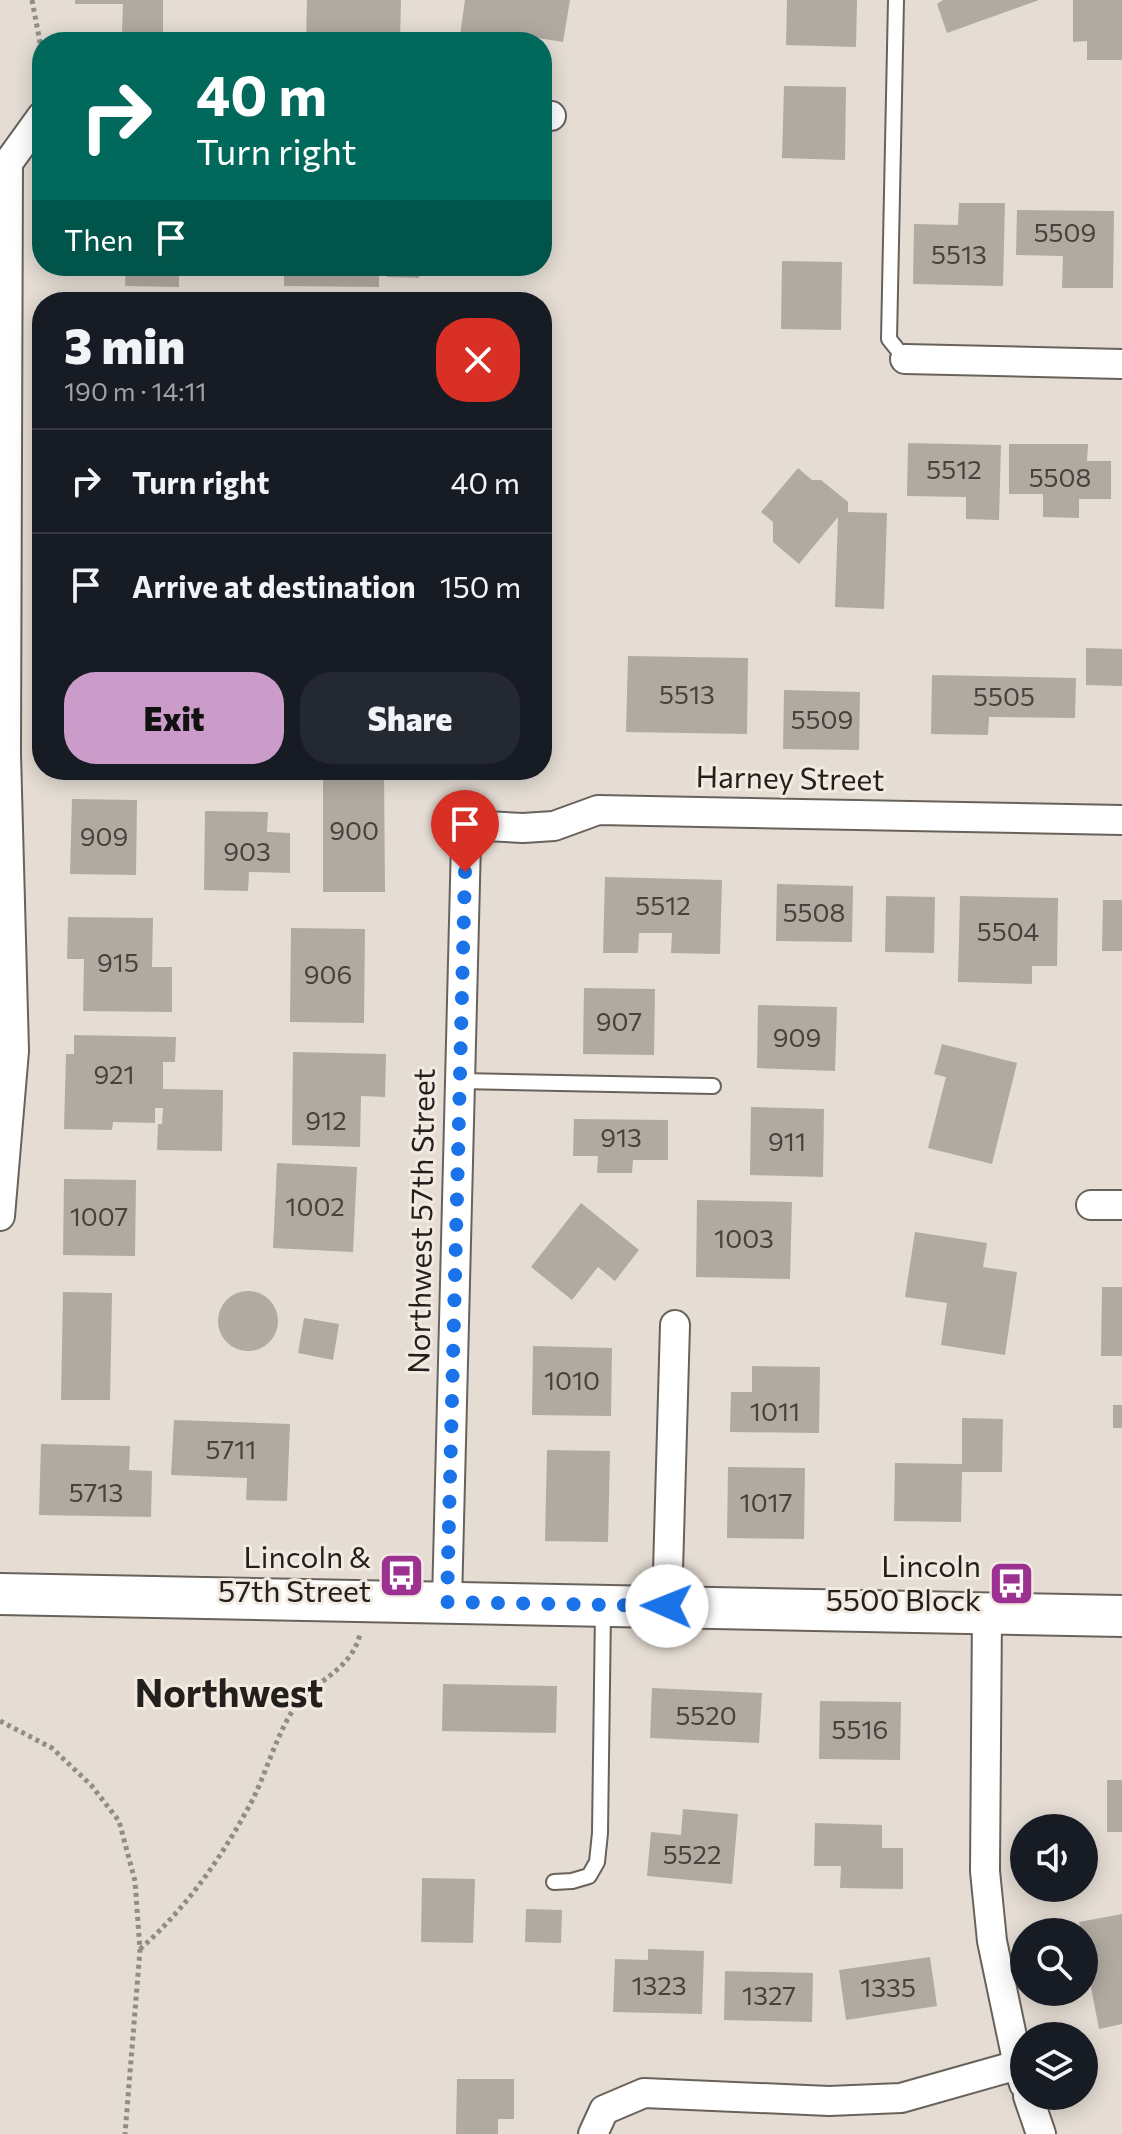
<!DOCTYPE html>
<html lang="en">
<head>
<meta charset="utf-8">
<style>
  :root { --surface:#171b24; --page:#242831; --text:#f1f3f6; --muted:#9ea1a6; --line:#363941; --accent:#cb9cc9 }
  body { margin:0; font-family:Commissioner,sans-serif; background:var(--page); color:var(--text); height:100vh; display:flex; flex-direction:column; font-size:30px; white-space:nowrap }
  * { box-sizing:border-box; margin:0 }
  p { font-size:26px; color:var(--muted) }
  .icon { flex:none; width:44px; height:44px; fill:none; stroke:currentColor; stroke-width:2; stroke-linecap:round; stroke-linejoin:round }
  .map { position:relative; flex:1; overflow:hidden }
  .panel { position:absolute; left:32px; top:292px; width:520px; height:488px; display:flex; flex-direction:column; background:var(--surface); border-radius:32px; box-shadow:0 4px 20px #0003 }
  .panel>* { flex:none }
  .hud { position:absolute; left:32px; top:32px; width:520px; height:244px; border-radius:32px; box-shadow:0 4px 20px #0003; background:#00695c; color:#fff; overflow:hidden }
  .fabs { position:absolute; left:1010px; top:1814px; display:grid; gap:16px }
  .fabs a { display:grid; place-items:center; width:88px; height:88px; border-radius:50%; background:var(--surface); box-shadow:0 4px 20px #0003; font-size:40px }
  .pin { position:absolute; display:grid; place-items:center; width:68px; height:68px; color:#fff; margin:-82px -34px; border-radius:50% 50% 50% 0; rotate:-45deg; box-shadow:0 0 8px #0007 }
  .pin .icon { rotate:45deg }
  .me { position:absolute; width:88px; margin:-44px; rotate:271deg; stroke-linejoin:round; filter:drop-shadow(0 0 6px #0008) }
  .turn { display:flex; align-items:center; gap:28px; height:168px; padding:0 32px; font-size:36px }
  .turn .icon { width:104px; height:104px; stroke-width:2.5 }
  .turn b { display:block; font-size:56px; line-height:68px }
  .then { display:flex; align-items:center; height:76px; padding:0 32px; background:#0003; gap:16px; font-size:30px }
  .round { display:grid; place-items:center; flex:none; width:84px; height:84px; border-radius:32px; background:var(--page) }
  .headline { display:flex; align-items:center; justify-content:space-between; height:136px; padding:0 32px }
  h1 { font-size:48px; font-weight:800; line-height:60px }
  .primary-button { display:flex; gap:16px; margin-top:auto; padding:16px 32px }
  .primary-button a { flex:1; height:92px; border-radius:32px; background:var(--accent); color:#111; font-size:32px; font-weight:800; line-height:92px; text-align:center }
  .primary-button a+a { background:var(--page); color:var(--text) }
  ul { padding:0; list-style:none }
  li { display:flex; align-items:center; gap:24px; height:104px; padding:0 32px; border-top:2px solid var(--line) }
  li div { flex:1 }
  li b { display:block; font-size:30px }
  li em { font-style:normal }
  .map>svg:first-child { display:block }
  .building { fill:#b1aaa1 }
  .lines { fill:none; stroke-linecap:round; stroke-linejoin:round }
  .lane-casing { stroke:#69625b; stroke-width:18 }
  .street-casing { stroke:#69625b; stroke-width:32 }
  .secondary-casing { stroke:#69625b; stroke-width:44 }
  .path { stroke:#928c85; stroke-width:5; stroke-dasharray:4 4; stroke-linecap:butt }
  .lane { stroke:#fff; stroke-width:14 }
  .street { stroke:#fff; stroke-width:28 }
  .secondary { stroke:#fff; stroke-width:40 }
  .route { stroke:#1a73e8; stroke-width:14; stroke-dasharray:0 25.2 }
  .labels { text-anchor:middle; stroke-width:6; stroke-linejoin:round; paint-order:stroke }
  .number-label { font-size:26px; fill:#46423d }
  .street-label { font-size:30px; fill:#221f1c; stroke:#f2eae1 }
  .poi-label { font-size:30px; fill:#221f1c; stroke:#f2eae1; text-anchor:end }
  .district-label { font-size:38px; font-weight:bold; fill:#221f1c; stroke:#f2eae1 }
</style>
</head>
<body>
<div class="map">
<svg width="1122" height="2134" viewBox="0 0 1122 2134">
  <rect width="100%" height="100%" fill="#e5ddd4"/>
  <g class="building">
    <polygon points="75,0 163,0 163,34 122,34 123,4 75,4"/>
    <polygon points="307,0 401,0 400,42 306,42"/>
    <polygon points="465,0 570,0 563,42 506,33 505,42 459,42"/>
    <polygon points="787,0 857,0 856,47 786,45"/>
    <polygon points="943,0 1039,0 947,33 937,4"/>
    <polygon points="1073,0 1122,0 1122,60 1087,60 1087,41 1073,42"/>
    <polygon points="784,86 846,87 845,160 782,158"/>
    <polygon points="959,203 1005,203 1003,286 913,284 914,224 958,225"/>
    <polygon points="1017,210 1114,211 1113,288 1062,288 1063,256 1016,255"/>
    <polygon points="782,261 842,262 841,330 781,329"/>
    <polygon points="126,266 179,266 179,287 125,286"/>
    <polygon points="284,266 379,266 379,287 284,286"/>
    <polygon points="387,266 420,266 419,278 387,277"/>
    <polygon points="296,295 317,296 317,302 296,302"/>
    <polygon points="908,443 1001,445 999,520 966,519 966,497 907,496"/>
    <polygon points="1009,444 1088,444 1087,461 1111,461 1111,499 1079,499 1079,518 1043,517 1043,494 1009,494"/>
    <polygon points="798,468 812,480 821,480 848,502 848,512 887,513 884,609 835,607 838,517 799,564 773,542 773,522 761,512"/>
    <polygon points="1086,648 1122,649 1122,686 1086,685"/>
    <polygon points="628,656 748,658 747,734 626,732"/>
    <polygon points="932,675 1076,678 1075,718 989,717 988,735 931,734"/>
    <polygon points="784,690 860,692 859,750 783,749"/>
    <polygon points="323,770 384,770 385,892 323,892"/>
    <polygon points="72,799 137,800 136,875 70,874"/>
    <polygon points="205,811 268,812 267,832 290,833 290,873 249,872 248,891 204,890"/>
    <polygon points="605,877 722,880 720,954 671,953 672,933 639,933 638,953 603,953"/>
    <polygon points="777,884 853,886 852,942 776,941"/>
    <polygon points="886,896 935,897 934,953 885,952"/>
    <polygon points="960,896 1058,898 1057,966 1032,966 1032,984 958,982"/>
    <polygon points="1103,900 1122,900 1122,951 1102,951"/>
    <polygon points="68,917 153,918 152,967 172,967 172,1012 83,1011 84,959 67,959"/>
    <polygon points="291,928 365,929 364,1023 290,1022"/>
    <polygon points="584,988 655,989 654,1055 583,1054"/>
    <polygon points="758,1005 837,1007 835,1071 757,1068"/>
    <polygon points="74,1035 176,1037 175,1062 163,1062 163,1089 223,1090 222,1151 157,1150 158,1124 162,1124 163,1108 155,1108 155,1123 113,1122 112,1130 64,1129 66,1054 74,1054"/>
    <polygon points="942,1044 1017,1063 992,1164 928,1148 946,1077 934,1074"/>
    <polygon points="293,1052 386,1054 385,1097 361,1096 360,1147 292,1145"/>
    <polygon points="751,1107 824,1109 823,1177 750,1175"/>
    <polygon points="574,1119 668,1120 668,1160 633,1160 632,1173 597,1173 598,1156 573,1156"/>
    <polygon points="277,1163 357,1167 353,1252 273,1248"/>
    <polygon points="64,1179 136,1180 135,1256 63,1255"/>
    <polygon points="697,1200 792,1202 790,1279 696,1277"/>
    <polygon points="581,1203 639,1250 615,1281 598,1267 572,1300 531,1267"/>
    <polygon points="915,1232 987,1243 983,1267 1017,1272 1005,1355 941,1345 947,1303 905,1297"/>
    <polygon points="1102,1287 1122,1287 1122,1356 1101,1356"/>
    <circle cx="248" cy="1321" r="30"/>
    <polygon points="63,1292 112,1293 110,1400 61,1400"/>
    <polygon points="304,1318 339,1324 333,1360 298,1353"/>
    <polygon points="533,1346 612,1348 611,1416 532,1415"/>
    <polygon points="752,1366 820,1367 819,1433 730,1432 731,1392 752,1392"/>
    <rect x="1113" y="1405" width="9" height="23"/>
    <polygon points="962,1418 1003,1419 1002,1472 962,1472 961,1522 894,1521 895,1463 962,1464"/>
    <polygon points="174,1420 290,1424 287,1501 246,1500 247,1478 171,1475"/>
    <polygon points="41,1444 130,1446 129,1470 152,1471 151,1517 39,1515"/>
    <polygon points="547,1450 610,1451 608,1542 545,1541"/>
    <polygon points="728,1467 805,1468 804,1539 727,1538"/>
    <polygon points="443,1684 557,1686 556,1733 442,1731"/>
    <polygon points="652,1688 762,1693 759,1743 650,1738"/>
    <polygon points="820,1701 901,1702 900,1760 819,1759"/>
    <rect x="1107" y="1780" width="15" height="52"/>
    <polygon points="683,1809 738,1814 732,1884 647,1876 651,1832 681,1835"/>
    <polygon points="815,1823 882,1825 882,1848 903,1848 903,1889 840,1888 841,1866 814,1866"/>
    <polygon points="422,1878 475,1879 473,1943 421,1942"/>
    <polygon points="526,1909 562,1910 561,1943 525,1942"/>
    <polygon points="1122,1914 1122,2024 1099,2029 1084,1951 1084,1932 1081,1932 1079,1922"/>
    <polygon points="648,1949 704,1951 702,2014 613,2012 615,1959 648,1960"/>
    <polygon points="930,1957 937,2006 846,2020 839,1970"/>
    <polygon points="725,1971 813,1973 812,2022 724,2020"/>
    <polygon points="457,2079 514,2079 514,2119 498,2119 498,2134 456,2134"/>
  </g>
  <g class="lines">
    <defs>
      <g id="lane">
        <polyline points="896,0 889,339 905,359"/>
        <polyline points="460,1081 713,1086"/>
        <polyline points="554,1882 572,1881 589,1876 597,1862 600,1833 603,1610"/>
      </g>
      <g id="street">
        <polyline points="542,115 551,116"/>
        <polyline points="905,359 1122,364"/>
        <polyline points="1091,1205 1122,1205"/>
        <polyline points="0,1216 14,1051 6,754 8,163 42,116"/>
        <polyline points="447,1602 466,842 484,826 523,828 554,826 598,810 1122,820"/>
        <polyline points="667,1606 675,1325"/>
        <polyline points="987,1613 985,1871 992,1941 1018,2065"/>
        <polyline points="1028,2096 1041,2134"/>
        <polyline points="593,2134 604,2110 644,2093 829,2101 901,2098 1018,2065 1024,2084"/>
      </g>
      <polyline id="secondary" points="0,1594 1122,1616"/>
    </defs>
    <use href="#lane" class="lane-casing"/>
    <use href="#street" class="street-casing"/>
    <use href="#secondary" class="secondary-casing"/>
    <g class="path">
      <polyline points="32,0 42,53"/>
      <polyline points="0,1721 52,1748 91,1785 119,1821 135,1881 140,1950 125,2134"/>
      <path d="M140 1949C187 1908 224 1854 253 1799 267 1770 276 1737 293 1710 312 1681 351 1672 360 1634"/>
    </g>
    <use href="#lane" class="lane"/>
    <use href="#street" class="street"/>
    <use href="#secondary" class="secondary"/>
  </g>
  <g class="lines">
    <polyline class="route" points="465,872 447,1602 667,1606"/>
  </g>
  <defs>
    <symbol id="bus-square" viewBox="-11 -11 22 22"><rect x="-9" y="-9" width="18" height="18" rx="4" fill="#9d3192" stroke="#f2eae1"/><path d="M-5-6H5V4H4V6H2V4H-2V6H-4V4H-5ZM-3.5-4V0h7V-4ZM-3.5 1.2v1.5H-2V1.2ZM2 1.2v1.5H3.5V1.2Z" fill="#fff"/></symbol>
  </defs>
  <g fill-rule="evenodd">
    <use href="#bus-square" x="376" y="1550" width="51" height="51"/>
    <use href="#bus-square" x="986" y="1558" width="51" height="51"/>
  </g>
  <g class="labels">
    <g class="number-label">
      <text x="1065" y="242">5509</text>
      <text x="959" y="264">5513</text>
      <text x="954" y="479">5512</text>
      <text x="1060" y="487">5508</text>
      <text x="687" y="704">5513</text>
      <text x="1004" y="706">5505</text>
      <text x="822" y="729">5509</text>
      <text x="354" y="840">900</text>
      <text x="104" y="846">909</text>
      <text x="247" y="861">903</text>
      <text x="663" y="915">5512</text>
      <text x="814" y="922">5508</text>
      <text x="1008" y="941">5504</text>
      <text x="118" y="972">915</text>
      <text x="328" y="984">906</text>
      <text x="619" y="1031">907</text>
      <text x="797" y="1047">909</text>
      <text x="114" y="1084">921</text>
      <text x="326" y="1130">912</text>
      <text x="621" y="1147">913</text>
      <text x="787" y="1151">911</text>
      <text x="315" y="1216">1002</text>
      <text x="99" y="1226">1007</text>
      <text x="744" y="1248">1003</text>
      <text x="572" y="1390">1010</text>
      <text x="775" y="1421">1011</text>
      <text x="231" y="1459">5711</text>
      <text x="96" y="1502">5713</text>
      <text x="766" y="1512">1017</text>
      <text x="706" y="1725">5520</text>
      <text x="860" y="1739">5516</text>
      <text x="692" y="1864">5522</text>
      <text x="659" y="1995">1323</text>
      <text x="888" y="1997">1335</text>
      <text x="769" y="2005">1327</text>
    </g>
    <g class="street-label">
      <text transform="translate(790 779) rotate(1)" y="10">Harney Street</text>
      <text transform="translate(422 1221) rotate(-89)" y="10">Northwest 57th Street</text>
    </g>
    <g class="poi-label">
      <text x="371" y="1568">Lincoln &amp;<tspan x="371" dy="34">57th Street</tspan></text>
      <text x="981" y="1577">Lincoln<tspan x="981" dy="34">5500 Block</tspan></text>
    </g>
    <g class="district-label">
      <text x="229" y="1707">Northwest</text>
    </g>
  </g>
</svg>
<div class="fabs">
<a><svg class="icon" aria-label="sound" viewBox="0 0 24 24"><path d="M4 9h4l5-4v14l-5-4H4zM17 9q2 3 0 6"/></svg></a>
<a><svg class="icon" aria-label="search" viewBox="0 0 24 24"><circle cx="10" cy="10" r="6"/><path d="M15 15l6 6"/></svg></a>
<a><svg class="icon" aria-label="layers" viewBox="0 0 24 24"><path d="M12 4l9 5-9 5-9-5zM3 14l9 5 9-5"/></svg></a>
</div>
<div class="pin" style="left:465px;top:872px;background:#d93025"><svg class="icon" aria-label="arrive" viewBox="0 0 24 24"><path d="M6 21V4h12l-3 4 3 4H6"/></svg></div>
<svg class="me" style="left:667px;top:1606px" viewBox="-20 -20 40 40"><circle r="19" fill="#fff"/><path d="M0-13L10 11 0 6-10 11z" fill="#1a73e8"/></svg>
<div class="hud">
<div class="turn"><svg class="icon" aria-label="right" viewBox="0 0 24 24"><path d="M7 20v-9h11M14 6l5 5-5 5"/></svg><div><b>40 m</b>Turn right</div></div>
<div class="then">Then<svg class="icon" aria-label="arrive" viewBox="0 0 24 24"><path d="M6 21V4h12l-3 4 3 4H6"/></svg></div>
</div>
<section class="panel">
<div class="headline"><div><h1>3 min</h1><p>190 m · 14:11</p></div><a class="round" style="background:#d93025;color:#fff"><svg class="icon" aria-label="close" viewBox="0 0 24 24"><path d="M6 6l12 12M18 6L6 18"/></svg></a></div>
<ul>
<li><svg class="icon" aria-label="right" viewBox="0 0 24 24"><path d="M7 20v-9h11M14 6l5 5-5 5"/></svg><div><b>Turn right</b></div><em>40 m</em></li>
<li><svg class="icon" aria-label="arrive" viewBox="0 0 24 24"><path d="M6 21V4h12l-3 4 3 4H6"/></svg><div><b>Arrive at destination</b></div><em>150 m</em></li>
</ul>
<div class="primary-button"><a>Exit</a><a>Share</a></div>
</section>
</div>
</body>
</html>
